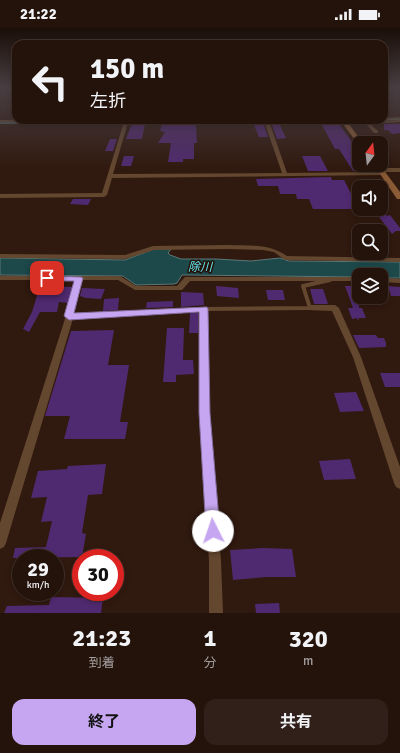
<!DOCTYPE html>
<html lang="ja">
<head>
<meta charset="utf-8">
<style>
  :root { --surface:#24130b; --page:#302019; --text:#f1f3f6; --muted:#a39e9d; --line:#41322c; --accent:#c6a6f0 }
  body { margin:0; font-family:Signika,"Noto Sans JP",sans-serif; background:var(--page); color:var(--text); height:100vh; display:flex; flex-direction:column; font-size:15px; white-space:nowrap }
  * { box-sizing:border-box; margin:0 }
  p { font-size:13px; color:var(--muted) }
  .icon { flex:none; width:22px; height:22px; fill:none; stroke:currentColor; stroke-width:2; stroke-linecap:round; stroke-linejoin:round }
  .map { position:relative; height:585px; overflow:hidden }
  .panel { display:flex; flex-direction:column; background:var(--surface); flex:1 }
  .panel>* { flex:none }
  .guide { position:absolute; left:12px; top:12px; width:376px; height:84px; border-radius:12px; box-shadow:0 2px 6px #0003,0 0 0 1px var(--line); background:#24130b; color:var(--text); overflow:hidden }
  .needle { width:26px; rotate:15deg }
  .tools { position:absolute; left:352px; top:108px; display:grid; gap:8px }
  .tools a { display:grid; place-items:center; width:36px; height:36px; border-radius:8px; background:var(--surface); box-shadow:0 2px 6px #0003,0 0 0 1px var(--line); font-size:20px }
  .speed { position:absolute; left:12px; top:521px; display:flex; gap:8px; font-size:20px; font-weight:700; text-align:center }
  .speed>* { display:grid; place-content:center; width:52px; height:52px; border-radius:50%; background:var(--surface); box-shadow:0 2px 6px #0003,0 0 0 1px var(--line); line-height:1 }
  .speed small { font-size:10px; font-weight:400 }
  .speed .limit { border:6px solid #d22; background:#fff; color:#111 }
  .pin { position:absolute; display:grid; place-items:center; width:34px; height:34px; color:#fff; margin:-17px; border-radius:8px; box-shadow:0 2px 6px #0006 }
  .me { position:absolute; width:44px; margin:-22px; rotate:356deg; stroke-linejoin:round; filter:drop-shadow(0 0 3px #0008) }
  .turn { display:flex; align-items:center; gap:14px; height:84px; padding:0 12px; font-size:18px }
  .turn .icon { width:52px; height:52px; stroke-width:2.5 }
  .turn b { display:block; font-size:28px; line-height:34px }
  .eta { display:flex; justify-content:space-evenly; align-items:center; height:68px; text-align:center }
  .eta b { font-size:24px; font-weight:700; line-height:28px }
  .button { display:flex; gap:8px; margin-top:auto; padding:8px 12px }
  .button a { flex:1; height:46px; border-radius:12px; background:var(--accent); color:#111; font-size:16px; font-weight:700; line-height:46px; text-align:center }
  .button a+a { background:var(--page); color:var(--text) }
  .status { display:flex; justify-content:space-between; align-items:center; height:28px; padding:0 20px; background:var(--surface); direction:ltr }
  .status svg { height:11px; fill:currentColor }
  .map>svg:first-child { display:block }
  .water { fill:#1d494b; stroke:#5c7676 }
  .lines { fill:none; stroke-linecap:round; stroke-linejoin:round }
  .stream { stroke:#5c7676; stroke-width:1.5 }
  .building { fill:#502a70 }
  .service-far1 { stroke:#64472f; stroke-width:2 }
  .service { stroke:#64472f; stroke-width:4 }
  .minor { fill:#64472f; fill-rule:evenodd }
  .secondary { fill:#8a5b35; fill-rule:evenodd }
  .route { fill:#c6a6f0; stroke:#816c9c }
  .labels { text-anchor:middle; stroke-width:3; stroke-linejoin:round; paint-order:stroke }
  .water-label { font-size:12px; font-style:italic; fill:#62edf6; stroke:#251007 }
</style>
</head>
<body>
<div class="status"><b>21:22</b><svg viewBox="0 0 49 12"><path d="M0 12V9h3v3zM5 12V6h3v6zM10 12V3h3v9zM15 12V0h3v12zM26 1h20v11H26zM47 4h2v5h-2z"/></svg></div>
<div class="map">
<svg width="400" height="585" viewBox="0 0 400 585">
  <rect width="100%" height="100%" fill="#30190f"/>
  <polygon class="water" points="154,221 171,221 168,225 170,227 181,231 216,231 251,233 280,230 289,233 400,234 400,250 381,250 381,247 359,247 359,249 185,247 182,247 177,255 174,256 136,257 123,248 0,247 0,230 125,232"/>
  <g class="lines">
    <g class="stream">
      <polyline points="348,94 400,91"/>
      <polyline points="0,95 340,94"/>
    </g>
  </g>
  <g class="building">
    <polygon points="183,95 196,96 197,115 194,115 194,131 183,131 183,134 168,134 171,115 158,115 165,104 160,103 162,96"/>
    <polygon points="253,95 263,95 268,109 259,109"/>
    <polygon points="132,96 145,96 142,111 126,111"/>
    <polygon points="384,96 400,96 400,105 392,106 388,102 384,102"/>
    <polygon points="272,97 280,97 286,110 277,111"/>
    <polygon points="322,97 340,97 359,124 359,138 358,138 360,143 353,143 339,121 335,121"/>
    <polygon points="110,111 117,111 113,123 105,123"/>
    <polygon points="124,128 134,128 131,138 121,138"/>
    <polygon points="302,128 320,128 328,143 308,143"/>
    <polygon points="331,149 332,152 344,152 359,181 313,181 309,171 297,171 296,166 280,166 278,158 258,158 256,151"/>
    <polygon points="73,171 91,171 88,177 70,176"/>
    <polygon points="373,181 383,181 387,188 390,187 400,200 400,203 396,203 392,206"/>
    <polygon points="40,258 72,259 68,275 59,274 57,284 40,284 29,304 23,301 32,284"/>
    <polygon points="216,258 238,260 239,270 217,268"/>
    <polygon points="345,258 359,258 359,280 362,280 366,290 359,290 358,293 357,290 352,291 348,280 353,280"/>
    <polygon points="388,258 400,259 400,268 391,268"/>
    <polygon points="82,260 105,261 101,271 86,270 80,268"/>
    <polygon points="310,261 323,261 328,276 314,276"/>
    <polygon points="266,262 283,262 285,272 268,272"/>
    <polygon points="181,264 203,265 204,277 181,279"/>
    <polygon points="119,270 118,282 103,283 104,271"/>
    <polygon points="173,273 173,279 146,280 147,274"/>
    <polygon points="190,285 198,285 198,305 189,305"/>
    <polygon points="167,300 184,300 183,332 193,332 194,346 176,347 176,354 163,354"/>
    <polygon points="114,302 108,337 129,337 120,394 128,394 125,411 64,411 70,388 45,388 71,303"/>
    <polygon points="353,307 376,307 378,310 384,310 386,315 386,319 359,320"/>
    <polygon points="380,345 400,345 400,359 385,359"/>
    <polygon points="356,364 364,383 340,384 334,365"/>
    <polygon points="350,431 356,451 324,452 319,433"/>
    <polygon points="106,436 102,466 88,467 82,505 86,506 82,529 13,530 15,520 46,519 52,493 41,494 47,469 31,470 38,443 67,441 68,438"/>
    <polygon points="262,520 292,521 296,549 266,549 233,552 230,522"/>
    <polygon points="51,569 103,570 101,585 4,585 7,578 49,577"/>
    <polygon points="279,575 280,585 256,585 255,576"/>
  </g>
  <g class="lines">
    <polyline class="service-far1" points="367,95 400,93"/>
    <polyline class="service" points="69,288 204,281 310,280 303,258 330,252"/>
    <g class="minor">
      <polygon points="400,89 400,91 384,92 383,92 384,90"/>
      <path d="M0 92H362L360 93H269L287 145 381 144 377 142 380 140H400V144H383L386 145 383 147 112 150 107 167 104 169 0 170V166L102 165 124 94H0ZM264 93 282 145 113 146 128 94Z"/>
      <polygon points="368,94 378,103 378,105 374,105 366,96 355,97 353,96"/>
      <path d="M228 217C249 218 269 215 287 228L400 230V234L285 232 274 224 263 222 228 221 154 222 125 231 0 230V226L125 227 153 218Z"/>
      <polygon points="0,248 120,248 136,258 177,258 185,249 359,249 359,253 190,253 182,262 135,262 118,252 82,252 72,294 6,515 4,519 0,521 0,495 64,294 75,252 0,252"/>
      <polygon points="381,250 400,251 400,255 381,254"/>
      <polygon points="310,277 335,277 339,280 361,329 400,439 400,461 396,459 394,455 353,329 332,283 307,282 306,280"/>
      <polygon points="204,278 208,281 209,385 221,533 223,585 209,585 209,533 199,385 200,281"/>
    </g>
    <g class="secondary">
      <polygon points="340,92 346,92 363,115 358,116"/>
      <polygon points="374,137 380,137 400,164 400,171 397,171"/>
    </g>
  </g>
  <linearGradient id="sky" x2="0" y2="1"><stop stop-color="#1a0e08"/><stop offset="0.42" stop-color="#483e42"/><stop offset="1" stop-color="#483e42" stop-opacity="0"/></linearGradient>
  <rect width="400" height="141" fill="url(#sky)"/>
  <polygon class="route" points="44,248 81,249 83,250 74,285 207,279 208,281 210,385 220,503 218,508 213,510 208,508 206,503 199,385 199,284 69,292 64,288 74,253 47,253 43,250"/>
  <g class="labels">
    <g class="water-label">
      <text transform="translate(200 239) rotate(1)" y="4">除川</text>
    </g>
  </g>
</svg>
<div class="tools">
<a><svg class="needle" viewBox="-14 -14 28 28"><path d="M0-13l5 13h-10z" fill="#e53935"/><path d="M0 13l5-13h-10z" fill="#a39e9d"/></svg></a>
<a><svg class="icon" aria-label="sound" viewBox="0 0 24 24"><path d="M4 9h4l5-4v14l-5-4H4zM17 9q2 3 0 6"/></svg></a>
<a><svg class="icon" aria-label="search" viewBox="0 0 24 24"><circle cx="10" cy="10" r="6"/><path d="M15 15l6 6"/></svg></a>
<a><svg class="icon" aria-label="layers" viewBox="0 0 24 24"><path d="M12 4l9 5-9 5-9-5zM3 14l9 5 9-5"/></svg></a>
</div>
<div class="speed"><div>29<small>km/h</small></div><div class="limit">30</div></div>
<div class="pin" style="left:47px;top:250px;background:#d93025"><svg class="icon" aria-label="arrive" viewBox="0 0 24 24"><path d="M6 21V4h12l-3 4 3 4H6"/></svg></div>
<svg class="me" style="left:213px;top:503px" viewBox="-20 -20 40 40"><circle r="19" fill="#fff"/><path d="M0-13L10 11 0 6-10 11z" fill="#c6a6f0"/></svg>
<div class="guide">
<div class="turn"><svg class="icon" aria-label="left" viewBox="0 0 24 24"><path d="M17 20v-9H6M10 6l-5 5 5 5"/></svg><div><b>150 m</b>左折</div></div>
</div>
</div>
<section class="panel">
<div class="eta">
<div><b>21:23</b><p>到着</p></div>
<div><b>1</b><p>分</p></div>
<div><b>320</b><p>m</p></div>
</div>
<div class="button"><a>終了</a><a>共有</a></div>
</section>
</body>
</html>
